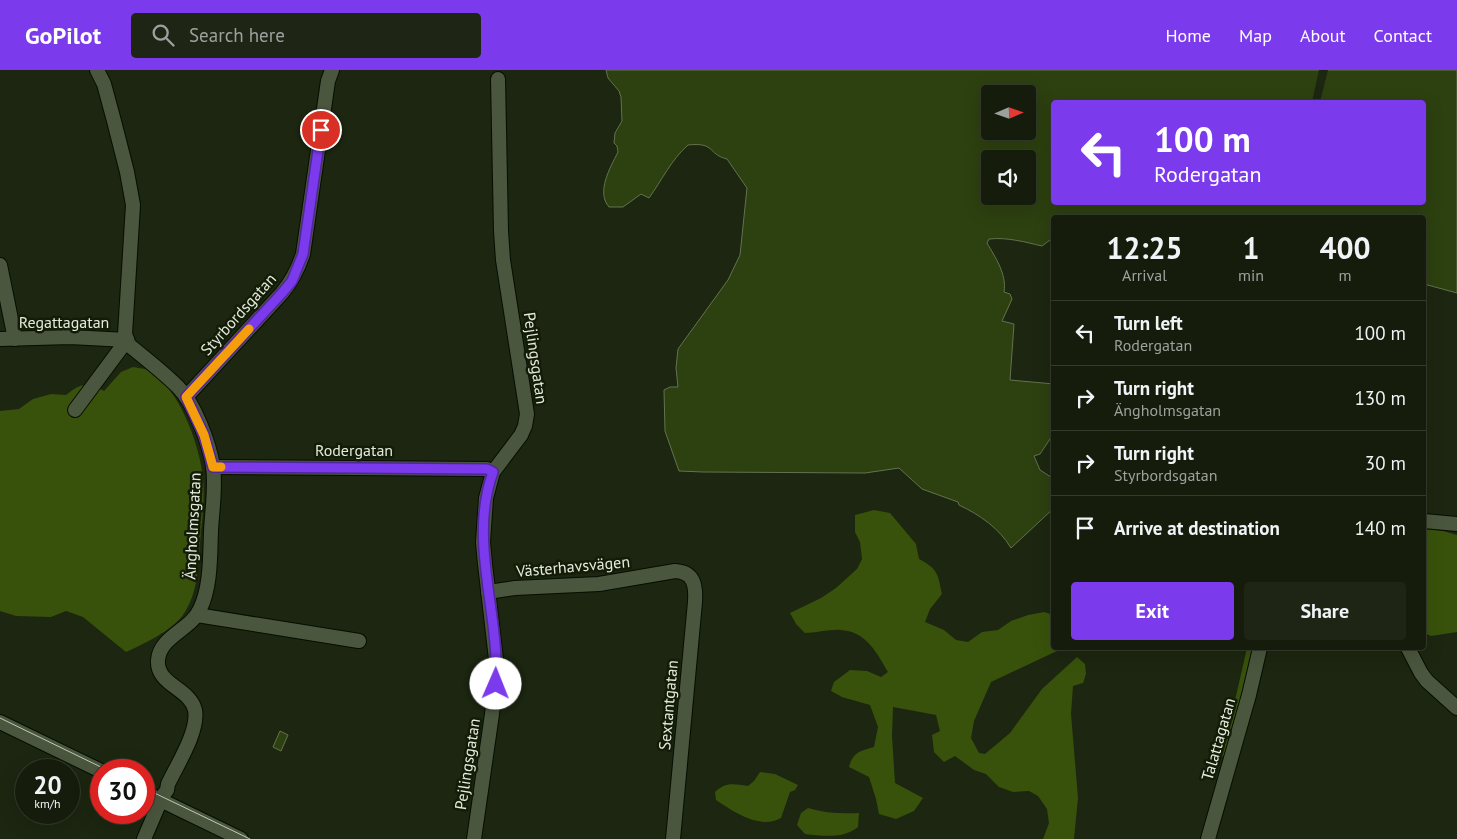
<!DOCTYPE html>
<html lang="en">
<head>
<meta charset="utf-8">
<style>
  :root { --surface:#151c0c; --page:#1e2515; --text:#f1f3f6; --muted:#9da19d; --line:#343a2d; --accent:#7c3aed }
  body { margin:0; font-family:"PT Sans",sans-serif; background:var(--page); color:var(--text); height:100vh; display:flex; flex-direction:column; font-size:19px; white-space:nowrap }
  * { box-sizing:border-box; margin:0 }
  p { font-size:16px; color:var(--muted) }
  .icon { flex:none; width:28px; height:28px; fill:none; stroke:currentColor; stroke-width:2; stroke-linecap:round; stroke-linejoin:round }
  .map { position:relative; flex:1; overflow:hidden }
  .drawer { position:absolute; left:1051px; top:145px; width:375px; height:435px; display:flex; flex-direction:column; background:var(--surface); border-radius:5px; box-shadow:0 5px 20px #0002,0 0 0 1px var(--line) }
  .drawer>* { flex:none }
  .hud { position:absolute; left:1051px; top:30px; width:375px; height:105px; border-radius:5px; box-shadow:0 5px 20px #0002,0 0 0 1px var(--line); background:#7c3aed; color:#fff; overflow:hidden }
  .needle { width:32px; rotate:88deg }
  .fabs { position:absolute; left:981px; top:15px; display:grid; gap:10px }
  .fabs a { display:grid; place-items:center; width:55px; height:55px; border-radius:5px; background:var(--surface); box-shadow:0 5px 20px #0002,0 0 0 1px var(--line); font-size:25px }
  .speed { position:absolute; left:15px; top:689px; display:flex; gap:10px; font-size:25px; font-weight:700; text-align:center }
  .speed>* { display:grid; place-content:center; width:65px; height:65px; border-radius:50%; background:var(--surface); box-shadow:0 5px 20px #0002,0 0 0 1px var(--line); line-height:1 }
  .speed small { font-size:12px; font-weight:400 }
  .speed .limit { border:8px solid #d22; background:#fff; color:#111 }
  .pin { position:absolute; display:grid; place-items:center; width:42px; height:42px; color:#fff; margin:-21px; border:2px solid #fff; border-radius:50%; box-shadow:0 1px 5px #0007 }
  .me { position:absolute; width:55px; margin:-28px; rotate:1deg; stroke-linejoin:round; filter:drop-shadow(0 0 4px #0008) }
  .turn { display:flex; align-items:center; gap:18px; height:105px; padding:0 20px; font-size:22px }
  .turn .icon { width:65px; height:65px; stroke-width:2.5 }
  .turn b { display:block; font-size:35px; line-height:42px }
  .eta { display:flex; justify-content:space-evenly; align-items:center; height:85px; text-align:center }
  .eta b { font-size:30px; font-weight:700; line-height:35px }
  .button { display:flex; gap:10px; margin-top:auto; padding:10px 20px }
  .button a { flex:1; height:58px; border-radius:5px; background:var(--accent); color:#fff; font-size:20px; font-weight:700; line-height:58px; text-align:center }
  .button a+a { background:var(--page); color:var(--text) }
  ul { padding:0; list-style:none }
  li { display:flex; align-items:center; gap:15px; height:65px; padding:0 20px; border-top:1px solid var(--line) }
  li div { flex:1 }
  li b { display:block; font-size:19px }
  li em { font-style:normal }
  header { display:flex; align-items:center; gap:30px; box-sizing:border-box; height:70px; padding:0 25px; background:var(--accent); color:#fff }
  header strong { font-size:24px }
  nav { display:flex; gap:28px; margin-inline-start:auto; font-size:18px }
  .search { width:350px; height:45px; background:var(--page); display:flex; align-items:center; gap:12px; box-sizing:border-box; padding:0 18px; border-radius:5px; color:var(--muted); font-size:19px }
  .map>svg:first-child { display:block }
  .green { fill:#38520b }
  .water { fill:#2d4010; stroke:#64734e; fill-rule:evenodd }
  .pier { fill:#1c2610 }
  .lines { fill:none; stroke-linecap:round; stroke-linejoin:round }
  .minor-casing { stroke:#060e00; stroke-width:16 }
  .tertiary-casing { stroke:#060e00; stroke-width:16 }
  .minor { stroke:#4b563e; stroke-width:14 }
  .tertiary { stroke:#4b563e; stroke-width:14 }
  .tram { stroke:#c1c9b9; stroke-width:1 }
  .route-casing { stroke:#51269a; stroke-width:12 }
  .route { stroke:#7c3aed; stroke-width:9 }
  .slow { stroke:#f59e0b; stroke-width:9 }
  .labels { text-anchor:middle; stroke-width:5; stroke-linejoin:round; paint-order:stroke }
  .street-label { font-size:16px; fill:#e4ebdd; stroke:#131c07 }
</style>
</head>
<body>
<header>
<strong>GoPilot</strong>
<div class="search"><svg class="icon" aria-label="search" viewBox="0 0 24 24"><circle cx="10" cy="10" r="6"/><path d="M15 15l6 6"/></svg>Search here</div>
<nav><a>Home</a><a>Map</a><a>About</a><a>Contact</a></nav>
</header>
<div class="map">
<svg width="1457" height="769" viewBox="0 0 1457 769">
  <rect width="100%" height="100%" fill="#1c2610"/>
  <g class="green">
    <path d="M133 297C137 298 143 298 148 300 179 316 200 376 203 408 205 429 202 452 200 472 198 497 198 524 183 545 171 561 144 574 126 582L83 547 66 541 51 547 16 546 0 541V341L19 339 33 329 51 324 66 325C81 313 86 312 104 321L121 302Z"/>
    <path d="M874 440 890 443 916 474 919 489C938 499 938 504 942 524L930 539 925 552 944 560 956 570 968 572 982 562 998 560 1011 551 1028 545 1044 542 1054 545V578H1058L1057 581 991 612 974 651 971 668 979 683 985 684 1010 663 1042 619 1077 587 1085 594 1086 604 1083 613 1073 616 1071 644 1078 728 1074 769H1043L1049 753 1047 739 1038 726 1029 721 1013 722 999 717 986 704 974 700 955 686 944 692 934 682 932 665 940 661 936 645 893 637 892 666 895 713 923 728 914 741 896 749 879 744 876 729 869 707 849 697C853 682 860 681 874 677L878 657 870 635 842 627 831 621 834 612 850 600 867 601 881 607 888 602C877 583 866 561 840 560 832 559 815 563 805 563L796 554 790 543 821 528 836 518 857 499 862 489 860 472 855 462V445Z"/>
    <polygon points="1424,459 1443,461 1457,465 1457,562 1431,566 1424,563"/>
    <polygon points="1247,578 1254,578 1227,684 1222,687"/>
    <path d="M760 702 775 704 798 715 795 720 790 722 781 748C760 760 734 742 716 730L715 722C726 712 734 714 748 716L754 711Z"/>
    <path d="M808 738C825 743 841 744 859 743L858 757C844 769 822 766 805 764L797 755 801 743Z"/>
  </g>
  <g class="water">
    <path d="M606 0H1457V223L1424 214V148H1054V170H1050L1042 176C1025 172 1007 167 989 169L987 173C995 187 1007 204 1004 222L1010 224 1012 229 1002 251 1014 254 1010 310 1054 314V363L1040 384 1034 386 1040 400 1054 409V438L1011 478C999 458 980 445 959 435L958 432 922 419 899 398 865 403 703 402 679 401 665 361 664 320 670 317H678L676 298 678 279 728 210 740 185 747 118 727 89C707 84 716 72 688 75 671 90 662 110 649 128L641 124 623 137H609C596 122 610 98 618 82L617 76 614 73 615 63 622 51 621 27 619 21 608 8ZM990 24H1028V61H990ZM1054 32H1424V132H1054ZM990 89H1028V126H990Z"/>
    <polygon points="280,661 288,665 281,681 273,677"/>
  </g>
  <polygon class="pier" points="1319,0 1328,0 1320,32 1312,32"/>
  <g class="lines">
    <defs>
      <g id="minor">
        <path d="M97 0 104 14 114 51 127 102 133 135 125 264 129 275C146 289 163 302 178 317 195 334 209 373 213 396 216 417 212 440 211 461 210 486 211 516 200 539 191 560 160 566 158 590 156 615 190 618 195 640 199 661 177 695 168 714L167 720 162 727 144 769"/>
        <polyline points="0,195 15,269"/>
        <polyline points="0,269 70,267 127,270"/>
        <path d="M186 327 282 223C292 211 298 199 303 184L328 11 332 0"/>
        <polyline points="75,340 127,270"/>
        <polyline points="213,397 487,399 493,402"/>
        <polyline points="1424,451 1457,454"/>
        <path d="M488 522 515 518 599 514 675 501C694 502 696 515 695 532L673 769"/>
        <polyline points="197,545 359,571"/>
        <polyline points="1408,578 1421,603 1427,611 1457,638"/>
        <polyline points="474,769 492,644 497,598 485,494 483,472 486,428 493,402 521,365 525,356 527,344 503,190 501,161 498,9"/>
        <polyline points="1208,769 1249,625 1260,578"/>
      </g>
      <g id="tertiary">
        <polyline points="0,652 101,701"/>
        <polyline points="144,722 241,769"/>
      </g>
    </defs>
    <use href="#minor" class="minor-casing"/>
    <use href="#tertiary" class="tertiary-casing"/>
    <use href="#minor" class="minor"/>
    <use href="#tertiary" class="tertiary"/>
    <g class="tram">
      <polyline points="0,648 107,700"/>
      <polyline points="144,718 250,769"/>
    </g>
  </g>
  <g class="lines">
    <defs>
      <path id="route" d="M321 60 303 184 292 211 282 223 186 327 204 365 213 397 487 399 493 402C468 471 500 543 496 614"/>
    </defs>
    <use href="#route" class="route-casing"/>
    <use href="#route" class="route"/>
    <polyline class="slow" points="221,397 213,397 204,365 186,327 249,259"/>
  </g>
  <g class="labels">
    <g class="street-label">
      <text transform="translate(238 244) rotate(-48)" y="6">Styrbordsgatan</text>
      <text x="64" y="258">Regattagatan</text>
      <text transform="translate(536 288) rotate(82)" y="6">Pejlingsgatan</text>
      <text x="354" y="386">Rodergatan</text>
      <text transform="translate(192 456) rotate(-87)" y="6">Ängholmsgatan</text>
      <text transform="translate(573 496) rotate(-5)" y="6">Västerhavsvägen</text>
      <text transform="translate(668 635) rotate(-85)" y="6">Sextantgatan</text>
      <text transform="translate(1218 669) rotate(-74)" y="6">Talattagatan</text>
      <text transform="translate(467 694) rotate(-81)" y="6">Pejlingsgatan</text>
    </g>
  </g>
</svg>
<div class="fabs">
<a><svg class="needle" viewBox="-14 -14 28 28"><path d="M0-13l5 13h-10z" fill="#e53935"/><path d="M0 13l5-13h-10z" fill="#9da19d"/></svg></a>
<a><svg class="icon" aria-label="sound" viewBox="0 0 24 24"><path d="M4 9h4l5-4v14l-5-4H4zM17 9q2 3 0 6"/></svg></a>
</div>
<div class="speed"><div>20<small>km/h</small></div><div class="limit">30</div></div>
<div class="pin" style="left:321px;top:60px;background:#d93025"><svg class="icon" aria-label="arrive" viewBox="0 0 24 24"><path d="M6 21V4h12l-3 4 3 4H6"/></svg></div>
<svg class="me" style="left:496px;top:614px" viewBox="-20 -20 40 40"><circle r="19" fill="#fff"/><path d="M0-13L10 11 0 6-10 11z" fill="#7c3aed"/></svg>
<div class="hud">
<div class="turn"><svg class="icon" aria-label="left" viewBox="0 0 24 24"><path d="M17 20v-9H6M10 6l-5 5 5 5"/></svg><div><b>100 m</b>Rodergatan</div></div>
</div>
<section class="drawer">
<div class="eta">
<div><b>12:25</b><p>Arrival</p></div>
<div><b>1</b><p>min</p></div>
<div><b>400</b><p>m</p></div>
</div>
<ul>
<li><svg class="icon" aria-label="left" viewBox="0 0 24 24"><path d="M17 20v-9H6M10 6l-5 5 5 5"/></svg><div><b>Turn left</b><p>Rodergatan</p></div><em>100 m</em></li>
<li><svg class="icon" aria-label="right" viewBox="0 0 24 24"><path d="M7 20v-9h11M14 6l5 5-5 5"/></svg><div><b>Turn right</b><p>Ängholmsgatan</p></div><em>130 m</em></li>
<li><svg class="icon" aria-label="right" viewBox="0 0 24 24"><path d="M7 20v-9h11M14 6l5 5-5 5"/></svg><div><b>Turn right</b><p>Styrbordsgatan</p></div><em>30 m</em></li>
<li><svg class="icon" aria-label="arrive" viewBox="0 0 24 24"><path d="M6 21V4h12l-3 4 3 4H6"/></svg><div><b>Arrive at destination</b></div><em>140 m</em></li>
</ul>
<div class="button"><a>Exit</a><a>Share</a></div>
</section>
</div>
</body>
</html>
